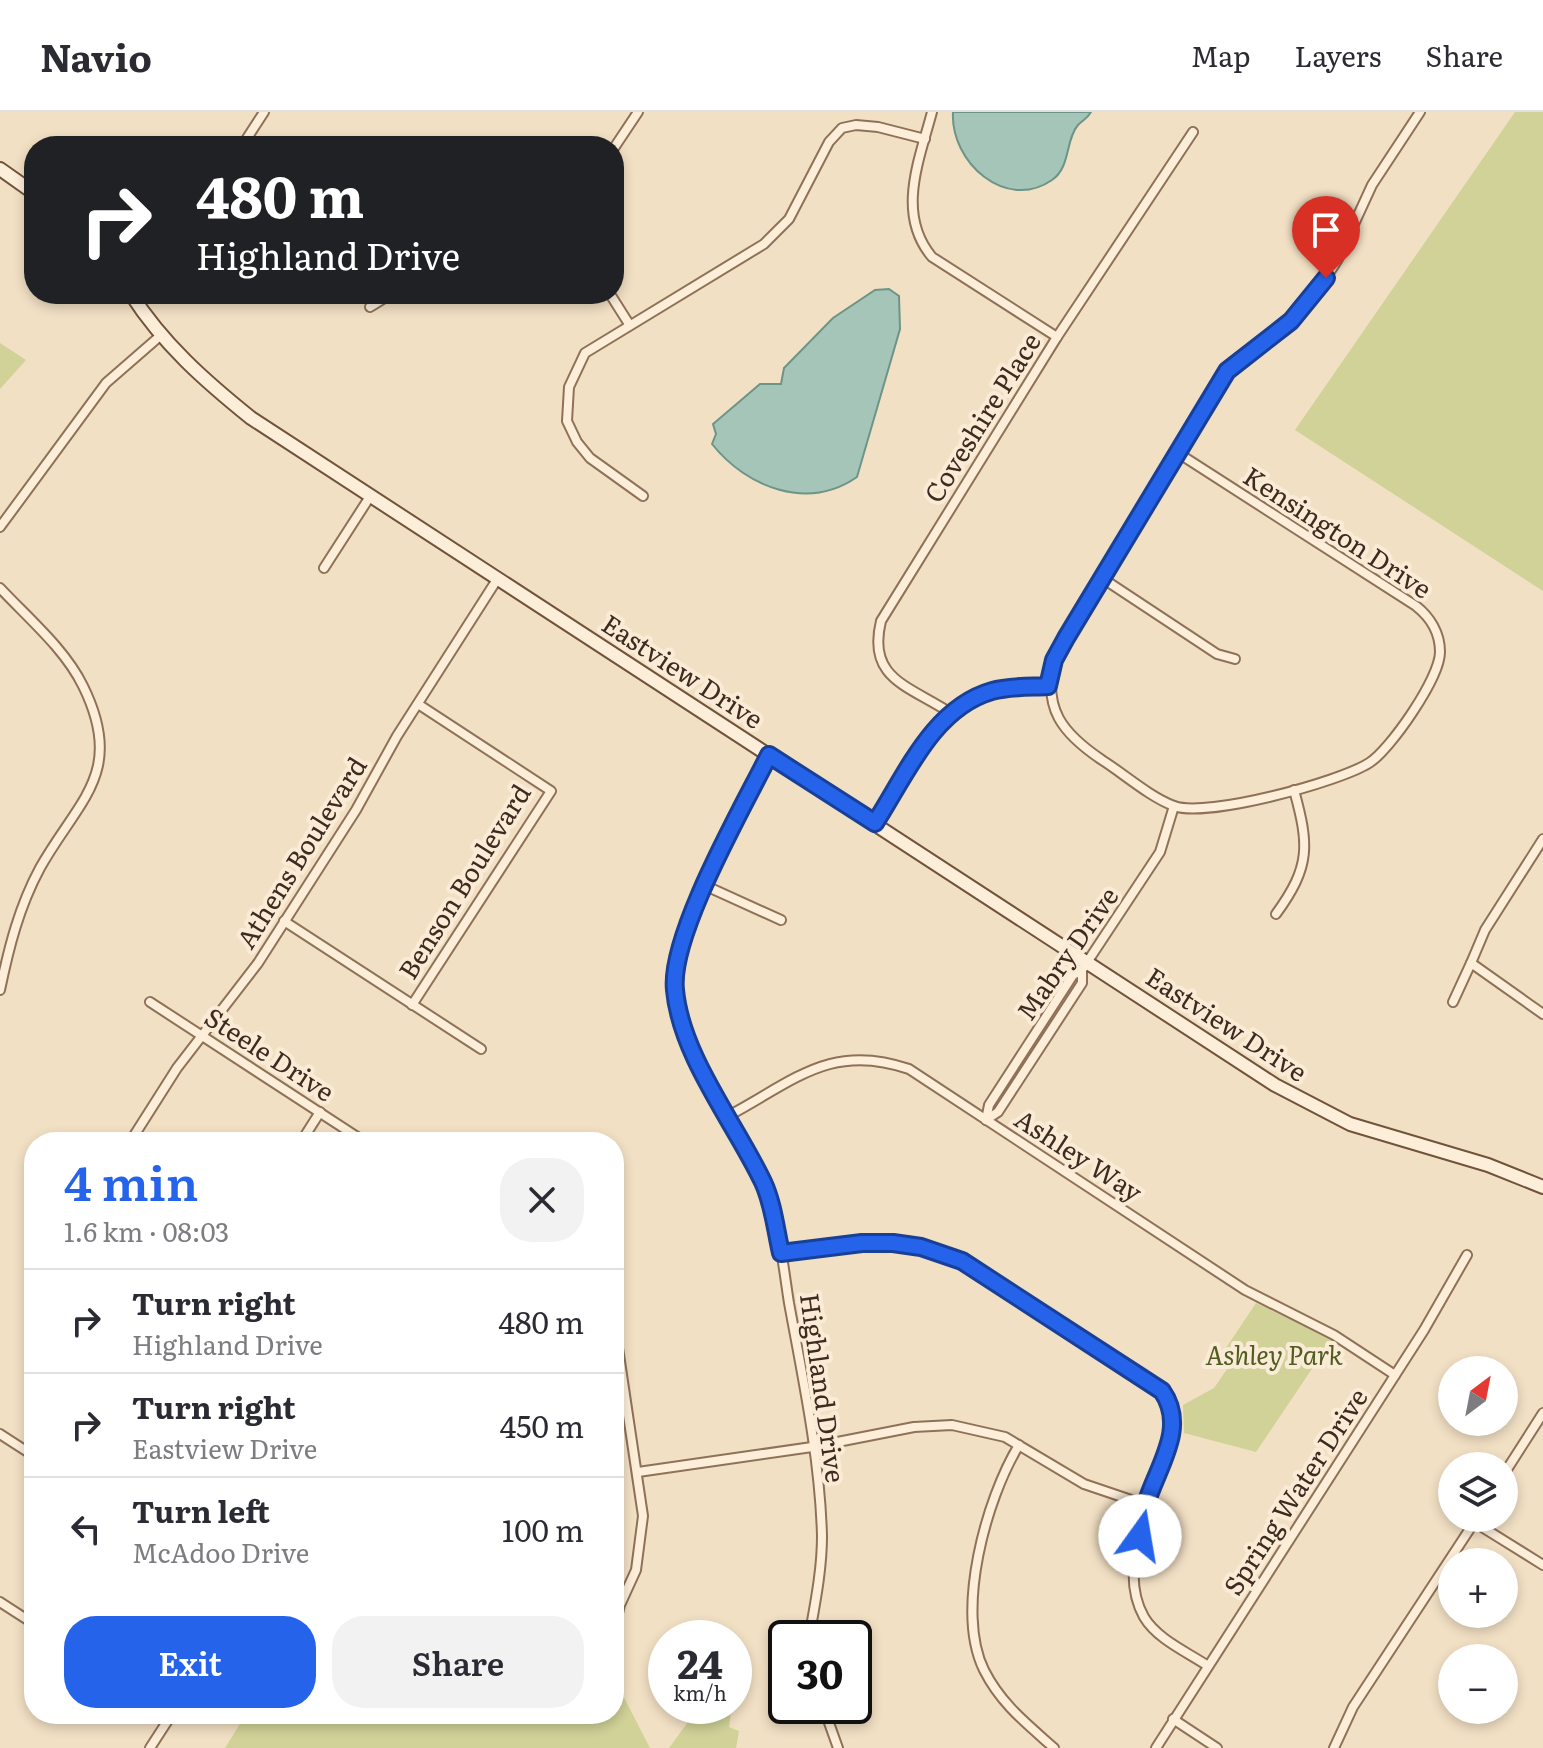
<!DOCTYPE html>
<html lang="en">
<head>
<meta charset="utf-8">
<style>
  :root { --surface:#fff; --page:#f2f2f3; --text:#2b2b33; --muted:#7c7c81; --line:#e1e1e2; --accent:#2563eb }
  body { margin:0; font-family:Literata,serif; background:var(--page); color:var(--text); height:100vh; display:flex; flex-direction:column; font-size:30px; white-space:nowrap }
  * { box-sizing:border-box; margin:0 }
  p { font-size:26px; color:var(--muted) }
  .icon { flex:none; width:44px; height:44px; fill:none; stroke:currentColor; stroke-width:2; stroke-linecap:round; stroke-linejoin:round }
  .map { position:relative; flex:1; overflow:hidden }
  .drawer { position:absolute; left:24px; top:1020px; width:600px; height:592px; display:flex; flex-direction:column; background:var(--surface); border-radius:32px; box-shadow:0 4px 12px #0003 }
  .drawer>* { flex:none }
  .banner { position:absolute; left:24px; top:24px; width:600px; height:168px; border-radius:32px; box-shadow:0 4px 12px #0003; background:#202124; color:#fff; overflow:hidden }
  .needle { width:52px; rotate:32deg }
  .controls { position:absolute; left:1438px; top:1244px; display:grid; gap:16px }
  .controls a { display:grid; place-items:center; width:80px; height:80px; border-radius:50%; background:var(--surface); box-shadow:0 4px 12px #0003; font-size:40px }
  .speed { position:absolute; left:648px; top:1508px; display:flex; gap:16px; font-size:40px; font-weight:700; text-align:center }
  .speed>* { display:grid; place-content:center; width:104px; height:104px; border-radius:50%; background:var(--surface); box-shadow:0 4px 12px #0003; line-height:1 }
  .speed small { font-size:20px; font-weight:400 }
  .speed .limit { border:4px solid #111; border-radius:12px; background:#fff; color:#111 }
  .pin { position:absolute; display:grid; place-items:center; width:68px; height:68px; color:#fff; margin:-82px -34px; border-radius:50% 50% 50% 0; rotate:-45deg; box-shadow:0 0 8px #0007 }
  .pin .icon { rotate:45deg }
  .me { position:absolute; width:88px; margin:-44px; rotate:13deg; stroke-linejoin:round; filter:drop-shadow(0 0 6px #0008) }
  .turn { display:flex; align-items:center; gap:28px; height:168px; padding:0 40px; font-size:36px }
  .turn .icon { width:104px; height:104px; stroke-width:2.5 }
  .turn b { display:block; font-size:56px; line-height:68px }
  .round { display:grid; place-items:center; flex:none; width:84px; height:84px; border-radius:32px; background:var(--page) }
  .summary { display:flex; align-items:center; justify-content:space-between; height:136px; padding:0 40px }
  h1 { font-size:48px; font-weight:600; line-height:60px; color:var(--accent) }
  .primary-button { display:flex; gap:16px; margin-top:auto; padding:16px 40px }
  .primary-button a { flex:1; height:92px; border-radius:32px; background:var(--accent); color:#fff; font-size:32px; font-weight:600; line-height:92px; text-align:center }
  .primary-button a+a { background:var(--page); color:var(--text) }
  ul { padding:0; list-style:none }
  li { display:flex; align-items:center; gap:24px; height:104px; padding:0 40px; border-top:2px solid var(--line) }
  li div { flex:1 }
  li b { display:block; font-size:30px }
  li em { font-style:normal }
  header { display:flex; align-items:center; gap:48px; box-sizing:border-box; height:112px; padding:0 40px; background:var(--surface); border-bottom:2px solid var(--line) }
  header strong { font-size:38px }
  nav { display:flex; gap:44px; margin-inline-start:auto; font-size:28px }
  .map>svg:first-child { display:block }
  .green { fill:#d0d297 }
  .water { fill:#a6c5b9; stroke:#6c9487; stroke-width:2 }
  .lines { fill:none; stroke-linecap:round; stroke-linejoin:round }
  .street-casing { stroke:#8f7158; stroke-width:12 }
  .secondary-casing { stroke:#71523b; stroke-width:16 }
  .street { stroke:#fceed9; stroke-width:8 }
  .secondary { stroke:#fceed9; stroke-width:12 }
  .route-casing { stroke:#184099; stroke-width:20 }
  .route { stroke:#2563eb; stroke-width:14 }
  .labels { text-anchor:middle; stroke-width:8; stroke-linejoin:round; paint-order:stroke }
  .street-label { font-size:26px; fill:#3e2a1e; stroke:#f9ebd5 }
  .park-label { font-size:26px; font-style:italic; fill:#525c22; stroke:#f9ebd5 }
</style>
</head>
<body>
<header>
<strong>Navio</strong>
<nav><a>Map</a><a>Layers</a><a>Share</a></nav>
</header>
<div class="map">
<svg width="1543" height="1636" viewBox="0 0 1543 1636">
  <rect width="100%" height="100%" fill="#f2e0c4"/>
  <g class="green">
    <polygon points="1515,0 1543,0 1543,479 1295,318"/>
    <polygon points="0,231 26,248 0,277"/>
    <polygon points="1256,1191 1332,1227 1256,1340 1184,1321 1183,1293 1214,1276 1234,1247 1224,1239"/>
    <polygon points="614,1566 650,1636 225,1636 246,1602 614,1602"/>
    <polygon points="680,1594 725,1594 731,1600 729,1615 739,1619 736,1636 669,1636 688,1610 681,1606"/>
  </g>
  <g class="water">
    <path d="M953 0H1091C1087 7 1083 8 1078 13 1065 28 1071 55 1052 68 1006 100 950 50 953 0Z"/>
    <path d="M889 177 899 184 900 217 857 365C808 399 747 376 712 332L716 322 713 312 760 272H781L784 256 833 206 875 178Z"/>
  </g>
  <g class="lines">
    <defs>
      <g id="street">
        <path d="M932 0C919 49 896 102 932 145L1057 225"/>
        <polyline points="242,34 264,0"/>
        <polyline points="614,36 638,0"/>
        <polyline points="610,182 629,212"/>
        <polyline points="370,195 391,182"/>
        <path d="M1178 341 1416 494C1430 505 1440 521 1440 540 1440 566 1390 638 1369 651 1339 670 1207 706 1174 694 1150 685 1124 662 1102 648 1062 621 1043 597 1054 548L1227 259 1291 209 1314 185 1338 147 1372 73 1420 0"/>
        <polyline points="643,384 590,346 577,330 567,309 569,275 585,241 764,132 789,107 829,30 842,16 856,13 878,15 925,27"/>
        <polyline points="0,415 106,271 160,224"/>
        <polyline points="324,456 371,383"/>
        <polyline points="1102,466 1217,542 1235,547"/>
        <path d="M0 476C28 506 65 537 83 574 126 661 78 688 40 756 19 795 9 835 0 878"/>
        <path d="M949 600C907 573 867 566 881 509L1057 225 1193 20"/>
        <path d="M769 643C744 693 671 825 674 877 678 945 739 1010 764 1073 779 1109 783 1153 789 1191 803 1267 820 1347 822 1424 822 1458 815 1492 809 1526"/>
        <path d="M875 711C906 663 933 596 992 579 1009 574 1030 575 1048 574"/>
        <polyline points="706,774 781,808"/>
        <path d="M1276 802C1311 754 1309 733 1294 678"/>
        <polyline points="284,809 481,937"/>
        <polyline points="1471,851 1485,818 1543,727"/>
        <polyline points="150,890 365,1030"/>
        <polyline points="1453,890 1471,851 1543,902"/>
        <polyline points="412,893 551,679 418,592"/>
        <path d="M728 1004C794 969 831 930 909 957L1245 1178 1334 1223 1395 1263"/>
        <polyline points="986,1008 989,993 1073,863 1082,858 1160,740 1174,694"/>
        <polyline points="986,1008 998,1000 1082,871 1082,858"/>
        <polyline points="130,1030 177,956 258,851 356,698 397,624 498,466"/>
        <polyline points="301,1030 320,1000"/>
        <path d="M781 1141 862 1131H893L921 1135 962 1149 1162 1279C1199 1332 1103 1432 1144 1505 1157 1527 1187 1540 1208 1554"/>
        <polyline points="614,1209 643,1404 636,1458 620,1493 614,1517"/>
        <polyline points="0,1322 34,1344"/>
        <path d="M1019 1333C986 1387 955 1499 984 1558 1001 1592 1027 1612 1054 1636"/>
        <polyline points="638,1360 812,1335 914,1315 952,1313 1005,1325 1084,1372 1146,1393"/>
        <polyline points="1504,1362 1543,1301"/>
        <polyline points="1474,1410 1543,1453"/>
        <polyline points="0,1490 34,1512"/>
        <polyline points="823,1594 838,1636"/>
        <polyline points="1173,1607 1217,1636"/>
        <polyline points="150,1636 172,1602"/>
        <polyline points="1156,1636 1424,1218 1467,1143"/>
        <polyline points="1334,1636 1353,1595 1477,1406"/>
      </g>
      <g id="secondary">
        <polyline points="0,57 34,81"/>
        <path d="M131 182C163 232 205 269 251 306L1275 973 1350 1012 1488 1053 1543 1075"/>
      </g>
    </defs>
    <use href="#street" class="street-casing"/>
    <use href="#secondary" class="secondary-casing"/>
    <use href="#street" class="street"/>
    <use href="#secondary" class="secondary"/>
  </g>
  <g class="lines">
    <defs>
      <path id="route" d="M1140 1424C1142 1413 1143 1403 1146 1392 1157 1355 1188 1316 1162 1279L962 1149 921 1135 893 1131H862L781 1141C776 1119 773 1091 763 1070 735 1011 681 944 675 878 669 824 743 695 769 643L875 711C906 663 933 596 992 579 1009 574 1030 575 1048 574L1054 548 1066 526 1227 259 1291 209 1326 166"/>
    </defs>
    <use href="#route" class="route-casing"/>
    <use href="#route" class="route"/>
  </g>
  <g class="labels">
    <g class="street-label">
      <text transform="translate(983 306) rotate(-58)" y="9">Coveshire Place</text>
      <text transform="translate(1337 421) rotate(33)" y="9">Kensington Drive</text>
      <text transform="translate(682 560) rotate(33)" y="9">Eastview Drive</text>
      <text transform="translate(302 741) rotate(-58)" y="9">Athens Boulevard</text>
      <text transform="translate(465 770) rotate(-58)" y="9">Benson Boulevard</text>
      <text transform="translate(1068 842) rotate(-55)" y="9">Mabry Drive</text>
      <text transform="translate(1226 913) rotate(33)" y="9">Eastview Drive</text>
      <text transform="translate(269 943) rotate(33)" y="9">Steele Drive</text>
      <text transform="translate(1078 1044) rotate(33)" y="9">Ashley Way</text>
      <text transform="translate(822 1276) rotate(82)" y="9">Highland Drive</text>
      <text transform="translate(1296 1380) rotate(-57)" y="9">Spring Water Drive</text>
    </g>
    <g class="park-label">
      <text x="1274" y="1253">Ashley Park</text>
    </g>
  </g>
</svg>
<div class="controls">
<a><svg class="needle" viewBox="-14 -14 28 28"><path d="M0-13l5 13h-10z" fill="#e53935"/><path d="M0 13l5-13h-10z" fill="#7c7c81"/></svg></a>
<a><svg class="icon" aria-label="layers" viewBox="0 0 24 24"><path d="M12 4l9 5-9 5-9-5zM3 14l9 5 9-5"/></svg></a>
<a>+</a>
<a>−</a>
</div>
<div class="speed"><div>24<small>km/h</small></div><div class="limit">30</div></div>
<div class="pin" style="left:1326px;top:166px;background:#d93025"><svg class="icon" aria-label="arrive" viewBox="0 0 24 24"><path d="M6 21V4h12l-3 4 3 4H6"/></svg></div>
<svg class="me" style="left:1140px;top:1424px" viewBox="-20 -20 40 40"><circle r="19" fill="#fff"/><path d="M0-13L10 11 0 6-10 11z" fill="#2563eb"/></svg>
<div class="banner">
<div class="turn"><svg class="icon" aria-label="right" viewBox="0 0 24 24"><path d="M7 20v-9h11M14 6l5 5-5 5"/></svg><div><b>480 m</b>Highland Drive</div></div>
</div>
<section class="drawer">
<div class="summary"><div><h1>4 min</h1><p>1.6 km · 08:03</p></div><a class="round"><svg class="icon" aria-label="close" viewBox="0 0 24 24"><path d="M6 6l12 12M18 6L6 18"/></svg></a></div>
<ul>
<li><svg class="icon" aria-label="right" viewBox="0 0 24 24"><path d="M7 20v-9h11M14 6l5 5-5 5"/></svg><div><b>Turn right</b><p>Highland Drive</p></div><em>480 m</em></li>
<li><svg class="icon" aria-label="right" viewBox="0 0 24 24"><path d="M7 20v-9h11M14 6l5 5-5 5"/></svg><div><b>Turn right</b><p>Eastview Drive</p></div><em>450 m</em></li>
<li><svg class="icon" aria-label="left" viewBox="0 0 24 24"><path d="M17 20v-9H6M10 6l-5 5 5 5"/></svg><div><b>Turn left</b><p>McAdoo Drive</p></div><em>100 m</em></li>
</ul>
<div class="primary-button"><a>Exit</a><a>Share</a></div>
</section>
</div>
</body>
</html>
